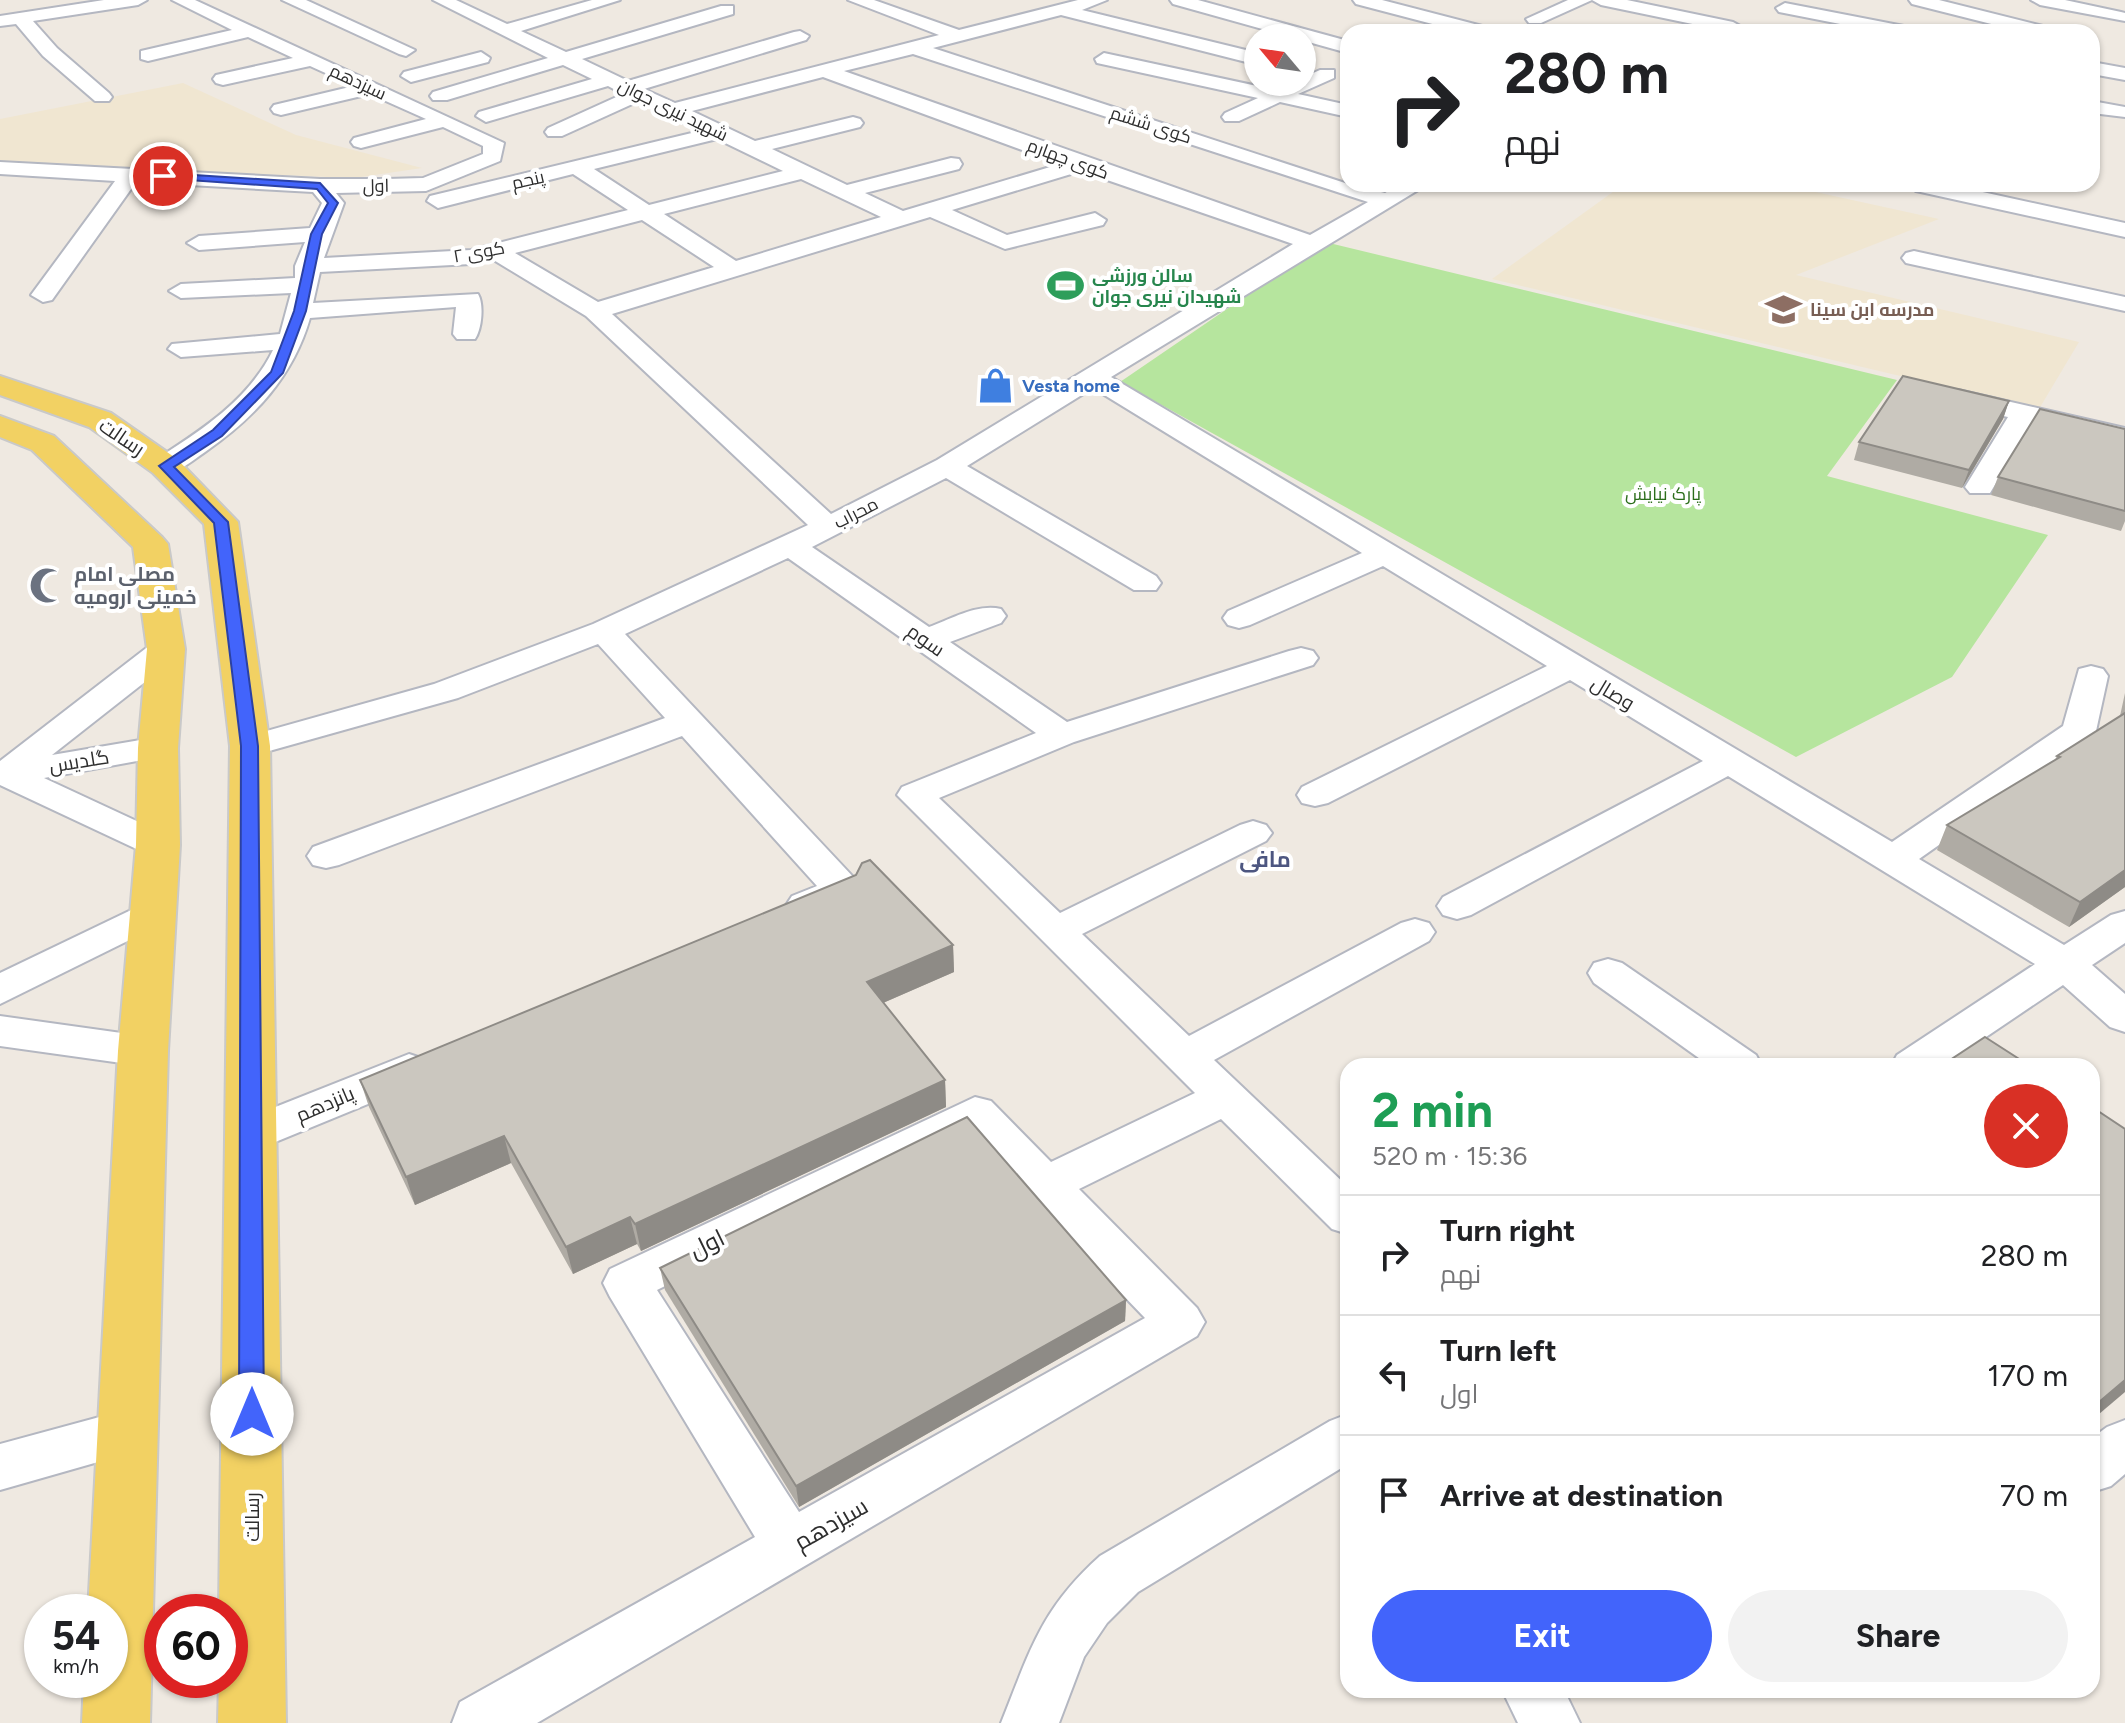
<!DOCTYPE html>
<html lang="en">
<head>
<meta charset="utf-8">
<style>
  :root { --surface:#fff; --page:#f2f2f2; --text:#202124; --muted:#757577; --line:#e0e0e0; --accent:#4264fb }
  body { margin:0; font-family:Figtree,Cairo,sans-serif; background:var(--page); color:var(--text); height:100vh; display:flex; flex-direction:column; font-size:30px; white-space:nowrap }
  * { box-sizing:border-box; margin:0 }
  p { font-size:26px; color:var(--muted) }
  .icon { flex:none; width:44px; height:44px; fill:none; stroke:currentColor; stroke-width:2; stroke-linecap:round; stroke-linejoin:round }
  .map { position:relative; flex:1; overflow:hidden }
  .drawer { position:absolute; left:1340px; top:1058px; width:760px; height:640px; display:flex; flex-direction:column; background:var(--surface); border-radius:24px; box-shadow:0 2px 6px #0004 }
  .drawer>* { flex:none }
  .banner { position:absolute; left:1340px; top:24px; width:760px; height:168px; border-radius:24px; box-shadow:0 2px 6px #0004; background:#fff; color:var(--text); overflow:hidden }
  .needle { width:52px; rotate:299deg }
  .buttons { position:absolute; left:1244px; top:24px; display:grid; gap:16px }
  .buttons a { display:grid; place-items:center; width:72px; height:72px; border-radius:50%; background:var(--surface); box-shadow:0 2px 6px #0004; font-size:40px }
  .speed { position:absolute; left:24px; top:1594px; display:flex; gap:16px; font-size:40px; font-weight:700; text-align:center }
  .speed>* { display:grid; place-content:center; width:104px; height:104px; border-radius:50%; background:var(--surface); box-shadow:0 2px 6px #0004; line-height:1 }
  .speed small { font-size:20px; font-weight:400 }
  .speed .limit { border:12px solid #d22; background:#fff; color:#111 }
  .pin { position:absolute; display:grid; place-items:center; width:68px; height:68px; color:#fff; margin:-34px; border:4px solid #fff; border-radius:50%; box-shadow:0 2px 8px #0007 }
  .me { position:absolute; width:88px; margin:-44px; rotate:0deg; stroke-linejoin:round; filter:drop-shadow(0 0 6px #0008) }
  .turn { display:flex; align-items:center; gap:28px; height:168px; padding:0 32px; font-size:36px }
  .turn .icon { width:104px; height:104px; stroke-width:2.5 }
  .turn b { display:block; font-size:56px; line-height:68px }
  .round { display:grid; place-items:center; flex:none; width:84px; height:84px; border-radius:42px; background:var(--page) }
  .head { display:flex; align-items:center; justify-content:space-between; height:136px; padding:0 32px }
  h1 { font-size:48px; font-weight:700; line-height:60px; color:#1e9e55 }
  .cta { display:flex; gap:16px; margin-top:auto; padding:16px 32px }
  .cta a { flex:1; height:92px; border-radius:48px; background:var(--accent); color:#fff; font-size:32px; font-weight:700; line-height:92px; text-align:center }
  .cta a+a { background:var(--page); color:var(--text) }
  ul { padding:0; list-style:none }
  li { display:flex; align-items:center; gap:24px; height:120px; padding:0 32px; border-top:2px solid var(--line) }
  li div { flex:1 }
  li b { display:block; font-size:30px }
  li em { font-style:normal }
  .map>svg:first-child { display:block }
  .education { fill:#f0e6d1 }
  .green { fill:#b6e59e }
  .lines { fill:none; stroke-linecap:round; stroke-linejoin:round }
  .minor-casing { stroke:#b4b7c1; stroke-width:4 }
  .major-casing { stroke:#c9c9c9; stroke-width:4 }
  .minor { fill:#fff; fill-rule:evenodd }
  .major { fill:#f2d163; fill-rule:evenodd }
  .wall { fill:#afaba4 }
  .shaded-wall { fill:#8e8b86 }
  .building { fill:#cbc7bf; stroke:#8e8b86; stroke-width:2 }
  .route { fill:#4264fb; stroke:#2b41a3; stroke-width:2 }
  .labels { text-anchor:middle; stroke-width:8; stroke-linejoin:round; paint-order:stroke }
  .far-street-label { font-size:18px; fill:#2e2e2e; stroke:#fff }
  .far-leisure-label { font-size:18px; font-weight:bold; fill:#27864d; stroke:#fff; text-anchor:start }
  .far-education-label { font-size:18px; font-weight:bold; fill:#785e54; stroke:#fff; text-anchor:start }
  .far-shop-label { font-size:18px; font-weight:bold; fill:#366cbe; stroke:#fff; text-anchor:start }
  .far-park-label { font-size:18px; fill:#2c6e1b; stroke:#fff }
  .street-label { font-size:20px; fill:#2e2e2e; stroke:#fff }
  .worship-label { font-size:20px; font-weight:bold; fill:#5b616d; stroke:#fff; text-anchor:start }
  .neighbourhood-label { font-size:22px; font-weight:bold; fill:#4d5680; stroke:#fff }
  .near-street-label { font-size:24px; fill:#2e2e2e; stroke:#fff }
</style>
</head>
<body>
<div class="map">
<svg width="2125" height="1723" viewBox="0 0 2125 1723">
  <rect width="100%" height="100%" fill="#efe9e1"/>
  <g class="education">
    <polygon points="183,83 296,135 422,168 361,177 328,177 0,163 0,119"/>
    <polygon points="1624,184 1779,184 1939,219 1796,275 2079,342 2039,409 1492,279"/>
  </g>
  <polygon class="green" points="1325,242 1897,380 1827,476 2048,535 1952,677 1796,757 1120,382"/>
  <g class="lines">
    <defs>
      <g id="minor">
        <polygon points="104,0 147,0 138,5 33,21 57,48 109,93 112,97 109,101 95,101 43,56 16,24 0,26 0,16"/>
        <path d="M172 0H195L504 143 500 161 426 191 336 193 344 203 324 258 471 250 628 210 573 174 438 208 427 201 430 196 700 131 639 101 562 136H548L545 132 548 128 623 94 608 86 486 122 476 116 479 112 592 79 563 65 447 100H433L430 96 433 92 548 58 433 0H456L507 24 592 0H620L521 31 566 52 721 6H733V14L582 59 628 81 794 32 800 31 809 36 806 40 644 89 675 103 939 35 848 0H874L959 30 1078 0H1107L1082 10 1258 53V65L1061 15 933 48 1348 184 1385 193 1401 184H1428L1111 377 1892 842 2063 726 2079 669 2091 666 2103 669 2108 676 2096 731 2091 738 1919 859 2064 945 2111 915 2125 911V943L2092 965 2125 994V1032L2110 1027 2063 985 1943 1066H1891L1897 1055 2035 964 1728 776 1471 915 1457 919 1443 915 1437 906 1443 897 1703 761 1570 680 1328 803 1315 806 1302 803 1297 795 1302 787 1547 666 1383 566 1250 625 1239 628 1228 625 1223 618 1228 611 1362 553 1093 388 967 466 1156 576 1161 583 1156 590H1134L946 478 812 547 929 627C951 619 978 603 1001 609L1006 616 1001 623 950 642 1067 722 1289 651 1301 648 1313 651 1318 658 1313 665 1074 742 939 798 1060 913 1240 825 1253 821 1266 825 1272 833 1266 841 1082 934 1189 1036 1401 923 1415 919 1429 923 1435 932 1429 941 1214 1060 1348 1187V1234L1332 1229 1221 1119 1079 1189 1197 1308 1205 1322 1197 1336 537 1723H452L460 1702 755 1537 610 1297 603 1283 610 1269 975 1097 991 1101 1051 1162 1195 1093 897 795 902 787 1036 733 788 558 625 634 857 881 862 890C850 909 813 920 792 914L786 905 792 896 817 886 682 736 339 865 326 868 313 865 307 856 313 847 665 718 598 644 458 698 262 753 250 757 238 753 232 746 238 739 434 684 593 624 808 525 586 316 492 259 471 264 320 272 313 303 478 294C484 304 482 329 475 339H457L453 334 456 307 310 318C293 377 254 418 205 452 189 463 175 477 155 472L151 466 155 460C200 431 249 400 273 350L181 357 168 349 172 344 280 334 291 293 181 298 169 291 181 284 295 278V266L305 242 199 250 187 243 199 236 310 228 322 203 313 192 136 182 52 300 43 302 31 295 115 181 0 174V162L320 179H387L423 178 483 154V146L443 127 361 148 354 146 351 142 354 138 426 119 370 94 281 115 274 113 271 109 274 105 354 86 310 66 223 85 216 83 213 79 216 75 293 58 248 37 148 61 141 59V51L232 30ZM913 54 1368 202 1310 235 844 71ZM823 77 1060 164 903 211 865 193 959 169 962 164 959 159 951 158 847 185 772 149 860 127 863 123 860 119 853 117 755 141 692 111ZM717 139 783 171 649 205 594 169ZM1081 171 1293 244 937 460 831 514 612 314 930 217 1005 249 1103 225 1106 220 1095 213 1007 235 952 210ZM801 179 881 217 736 261 664 214ZM642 220 714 267 598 302 515 253ZM969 1135 1145 1318 799 1512 657 1290Z"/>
        <polygon points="282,0 306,0 415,50 406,56 399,54"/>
        <polygon points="1170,0 1198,0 1348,41 1348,53 1173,4"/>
        <polygon points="1353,0 1382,0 1490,28 1493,32 1463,32 1356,4"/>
        <polygon points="1568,0 1592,0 1541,23 1529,23 1526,19"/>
        <polygon points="1592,0 1627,0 1733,22 1742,27 1731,32 1601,5"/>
        <polygon points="1909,0 1939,0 2051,28 2054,32 2023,32 1912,4"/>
        <polygon points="2031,0 2065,0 2121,12 2125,13 2125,21 2040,5"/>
        <polygon points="1785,3 1909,27 1918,32 1881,32 1779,12 1776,8"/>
        <polygon points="481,52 490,58 488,62 411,82 401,76 404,72"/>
        <polygon points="1104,53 1276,90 1302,82 1302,78 1320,70 1334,70 1334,78 1298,94 1348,105 1348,117 1280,102 1239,121 1225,121 1222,117 1225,113 1258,98 1097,63 1095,59"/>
        <polygon points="2092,62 2125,68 2125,80 2092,74"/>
        <polygon points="2092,101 2125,107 2125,117 2092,113"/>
        <polygon points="1905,184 1946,184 2125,223 2125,237 1916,191"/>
        <polygon points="1914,251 2125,297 2125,311 1906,263 1902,258 1906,253"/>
        <polygon points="1958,390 2125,428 2125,444 2032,423 1990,493 1970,493 1965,487 2008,417 1948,404 1945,398 1948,392"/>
        <polygon points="166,639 178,642 182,649 178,656 52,755 158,737 170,741 176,748 170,755 44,778 171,837 177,845 171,853 158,857 145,853 0,785 0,761 154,642"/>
        <polygon points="152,900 166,904 172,913 166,922 0,1004 0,973"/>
        <polygon points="1608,959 1622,963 1756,1055 1762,1066 1710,1066 1594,983 1588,973 1594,963"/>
        <polygon points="0,1016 143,1036 158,1040 164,1051 158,1062 143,1066 0,1046"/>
        <polygon points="409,1054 424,1059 431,1070 424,1081 251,1152 235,1147 229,1135 235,1123"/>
        <polygon points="129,1409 147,1416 155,1432 147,1448 0,1490 0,1444"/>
        <path d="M1348 1414V1464L1138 1592 1107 1623 1084 1657 1059 1723H1001C1030 1651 1040 1610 1100 1556L1330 1421Z"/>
        <polygon points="2125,1420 2125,1474 2111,1486 2092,1492 2092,1438 2107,1427"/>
        <polygon points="1502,1690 1564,1690 1580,1723 1518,1723"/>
      </g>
      <g id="major">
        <polygon points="0,376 111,413 177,459 238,522 270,746 286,1723 218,1723 219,1680 230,1680 230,1612 219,1612 230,746 204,524 153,473 89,427 0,395"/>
        <polygon points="0,416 54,436 162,537 168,544 185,649 178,748 180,845 168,1051 150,1723 82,1723 84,1680 110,1680 110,1612 88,1612 118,1051 136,845 138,748 147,649 133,547 32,450 0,437"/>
      </g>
    </defs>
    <use href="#minor" class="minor-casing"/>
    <use href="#major" class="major-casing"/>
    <use href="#minor" class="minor"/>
    <use href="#major" class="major"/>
  </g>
  <g class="wall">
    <polygon points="2009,401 2003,419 1962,488 1854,460 1859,442"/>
    <polygon points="2125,429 2125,521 2121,531 1991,495 1998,477"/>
    <polygon points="2125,693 2125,887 2069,927 1937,850 1947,825 2055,760 2057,756 2120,716"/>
    <polygon points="856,875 953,945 954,972 883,1003 945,1080 946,1107 641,1251 637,1244 573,1274 511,1163 415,1205 369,1107 360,1080"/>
    <polygon points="660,1268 1126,1300 1125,1321 799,1507 665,1290"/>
  </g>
  <g class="shaded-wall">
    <polygon points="2009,401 2003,419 1962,488 1969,470"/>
    <polygon points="2125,870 2125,887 2069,927 2080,902"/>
    <polygon points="953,945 954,972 869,1009 867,982"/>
    <polygon points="945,1080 946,1107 641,1251 635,1224"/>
    <polygon points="504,1136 511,1163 415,1205 406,1177"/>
    <polygon points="630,1217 637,1244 573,1274 566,1247"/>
    <polygon points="1126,1300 1125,1321 799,1507 796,1486"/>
    <polygon points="2125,1380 2125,1392 2092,1420 2092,1408"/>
  </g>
  <g class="building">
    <polygon points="1903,376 2009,401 1969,470 1859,442"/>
    <polygon points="2040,409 2125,429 2125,511 1998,477"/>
    <polygon points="2125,713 2125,870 2080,902 1947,825 2060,757 2057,756"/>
    <polygon points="870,860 953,945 867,982 945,1080 635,1224 630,1217 566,1247 504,1136 406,1177 360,1080 856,875 862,863"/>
    <polygon points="1985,1037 2030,1066 1941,1066"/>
    <polygon points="2092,1107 2125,1129 2125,1380 2092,1408"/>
    <polygon points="967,1117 1126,1300 796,1486 660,1268"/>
  </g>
  <polygon class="route" points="163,173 320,183 338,203 322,234 306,311 283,373 222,436 174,467 228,522 258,746 264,1414 260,1421 252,1424 243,1421 239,1414 241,746 214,523 159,466 213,430 271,372 294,311 311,234 328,203 317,189 159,178"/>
  <defs>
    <symbol id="stadium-bare" viewBox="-9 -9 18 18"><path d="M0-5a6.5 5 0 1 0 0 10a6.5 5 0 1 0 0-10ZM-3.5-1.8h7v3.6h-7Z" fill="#2e9e5b" stroke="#fff" stroke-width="2.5" paint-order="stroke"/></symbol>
    <symbol id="school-bare" viewBox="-9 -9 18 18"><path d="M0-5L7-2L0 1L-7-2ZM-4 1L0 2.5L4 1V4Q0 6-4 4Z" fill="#8d6e63" stroke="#fff" stroke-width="2.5" paint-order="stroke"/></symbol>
    <symbol id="shop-bare" viewBox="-9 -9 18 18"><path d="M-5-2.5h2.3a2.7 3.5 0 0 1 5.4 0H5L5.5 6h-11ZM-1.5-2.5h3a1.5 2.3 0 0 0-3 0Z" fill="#3f7fe0" stroke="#fff" stroke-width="2.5" paint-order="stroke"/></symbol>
    <symbol id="mosque-bare" viewBox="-9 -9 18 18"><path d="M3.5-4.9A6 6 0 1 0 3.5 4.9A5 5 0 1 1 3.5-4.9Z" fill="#6b7280" stroke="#fff" stroke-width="2.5" paint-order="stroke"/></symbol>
  </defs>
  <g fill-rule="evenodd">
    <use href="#stadium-bare" x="1040" y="260" width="51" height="51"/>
    <use href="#school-bare" x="1758" y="284" width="51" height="51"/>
    <use href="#shop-bare" x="970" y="360" width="51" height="51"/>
    <use href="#mosque-bare" x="22" y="560" width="51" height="51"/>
  </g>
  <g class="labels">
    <g class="far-street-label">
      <text transform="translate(358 82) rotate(25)" y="6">سیزدهم</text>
      <text transform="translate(673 110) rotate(26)" y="6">شهید نیری جوان</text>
      <text transform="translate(1151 125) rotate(18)" y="6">کوی ششم</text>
      <text transform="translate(1068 159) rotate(20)" y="6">کوی چهارم</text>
      <text transform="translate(528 180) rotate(-13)" y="6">پنجم</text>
      <text transform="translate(376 186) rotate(-1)" y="6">اول</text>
      <text transform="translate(479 252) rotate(-10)" y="6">کوی ۲</text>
      <text transform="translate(856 513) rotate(-27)" y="6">محراب</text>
    </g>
    <g class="far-leisure-label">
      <text x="1092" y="282">سالن ورزشی<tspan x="1092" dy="21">شهیدان نیری جوان</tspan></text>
    </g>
    <g class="far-education-label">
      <text x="1810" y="316">مدرسه ابن سینا</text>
    </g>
    <g class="far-shop-label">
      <text x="1022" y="392">Vesta home</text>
    </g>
    <g class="far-park-label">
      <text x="1663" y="500">پارک نیایش</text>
    </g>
    <g class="street-label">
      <text transform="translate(122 437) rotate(34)" y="7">رسالت</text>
      <text transform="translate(926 640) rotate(35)" y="7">سوم</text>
      <text transform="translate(1613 693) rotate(31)" y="7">وصال</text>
      <text transform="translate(79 761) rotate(-9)" y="7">گلدیس</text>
      <text transform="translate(325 1104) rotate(-23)" y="7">پانزدهم</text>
      <text transform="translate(252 1517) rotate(-90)" y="7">رسالت</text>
    </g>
    <g class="worship-label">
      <text x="74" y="581">مصلی امام<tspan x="74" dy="23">خمینی ارومیه</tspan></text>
    </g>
    <g class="neighbourhood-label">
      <text x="1265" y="867">مافی</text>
    </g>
    <g class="near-street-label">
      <text transform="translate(707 1244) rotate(-26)" y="8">اول</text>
      <text transform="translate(831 1524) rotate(-30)" y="8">سیزدهم</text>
    </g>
  </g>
</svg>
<div class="buttons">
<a><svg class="needle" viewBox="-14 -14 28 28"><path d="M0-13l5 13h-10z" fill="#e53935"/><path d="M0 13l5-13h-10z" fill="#757577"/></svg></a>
</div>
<div class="speed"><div>54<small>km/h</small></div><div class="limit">60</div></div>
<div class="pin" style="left:163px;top:176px;background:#d93025"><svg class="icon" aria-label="arrive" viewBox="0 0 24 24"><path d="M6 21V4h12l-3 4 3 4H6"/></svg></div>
<svg class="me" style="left:252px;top:1414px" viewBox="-20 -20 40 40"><circle r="19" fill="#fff"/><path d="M0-13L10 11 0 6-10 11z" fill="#4264fb"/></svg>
<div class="banner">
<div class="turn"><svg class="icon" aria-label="right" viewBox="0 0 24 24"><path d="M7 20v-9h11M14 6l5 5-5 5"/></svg><div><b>280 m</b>نهم</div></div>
</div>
<section class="drawer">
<div class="head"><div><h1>2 min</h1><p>520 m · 15:36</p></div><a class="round" style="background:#d93025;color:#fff"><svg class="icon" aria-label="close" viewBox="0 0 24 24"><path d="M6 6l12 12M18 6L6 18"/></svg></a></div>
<ul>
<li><svg class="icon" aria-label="right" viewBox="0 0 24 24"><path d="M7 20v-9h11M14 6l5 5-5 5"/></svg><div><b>Turn right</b><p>نهم</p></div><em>280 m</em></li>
<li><svg class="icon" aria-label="left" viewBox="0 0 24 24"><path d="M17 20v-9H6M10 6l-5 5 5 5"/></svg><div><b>Turn left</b><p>اول</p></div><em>170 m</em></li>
<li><svg class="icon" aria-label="arrive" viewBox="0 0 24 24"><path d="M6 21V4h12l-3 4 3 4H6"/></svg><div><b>Arrive at destination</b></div><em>70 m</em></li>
</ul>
<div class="cta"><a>Exit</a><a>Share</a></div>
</section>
</div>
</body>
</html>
